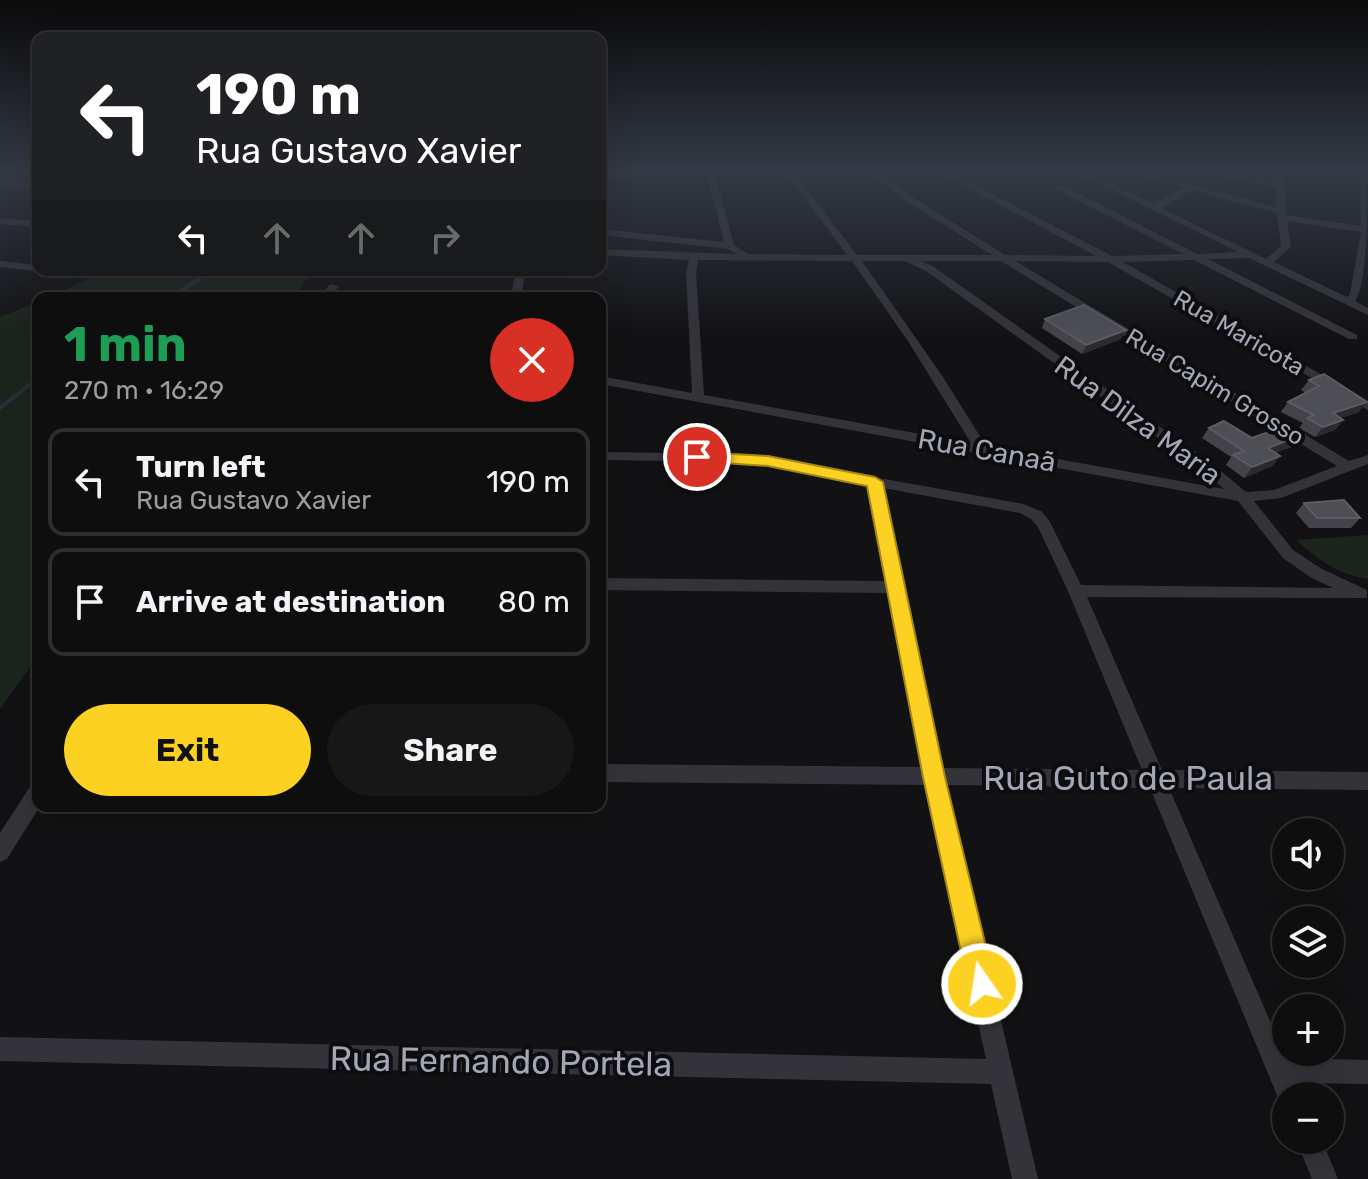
<!DOCTYPE html>
<html lang="en">
<head>
<meta charset="utf-8">
<style>
  :root { --surface:#0e0e0f; --page:#171718; --text:#f1f3f6; --muted:#9b9c9e; --line:#2e2e2f; --accent:#fcd122 }
  body { margin:0; font-family:Rubik,sans-serif; background:var(--page); color:var(--text); height:100vh; display:flex; flex-direction:column; font-size:30px; white-space:nowrap }
  * { box-sizing:border-box; margin:0 }
  p { font-size:26px; color:var(--muted) }
  .icon { flex:none; width:44px; height:44px; fill:none; stroke:currentColor; stroke-width:2; stroke-linecap:round; stroke-linejoin:round }
  .map { position:relative; flex:1; overflow:hidden }
  .side { position:absolute; left:32px; top:292px; width:574px; height:520px; display:flex; flex-direction:column; background:var(--surface); border-radius:16px; box-shadow:0 8px 32px #0002,0 0 0 2px var(--line) }
  .side>* { flex:none }
  .banner { position:absolute; left:32px; top:32px; width:574px; height:244px; border-radius:16px; box-shadow:0 8px 32px #0002,0 0 0 2px var(--line); background:#202124; color:#fff; overflow:hidden }
  .controls { position:absolute; left:1272px; top:818px; display:grid; gap:16px }
  .controls a { display:grid; place-items:center; width:72px; height:72px; border-radius:50%; background:var(--surface); box-shadow:0 8px 32px #0002,0 0 0 2px var(--line); font-size:40px }
  .pin { position:absolute; display:grid; place-items:center; width:68px; height:68px; color:#fff; margin:-34px; border:4px solid #fff; border-radius:50%; box-shadow:0 2px 8px #0007 }
  .me { position:absolute; width:88px; margin:-44px; rotate:347deg; stroke-linejoin:round; filter:drop-shadow(0 0 6px #0008) }
  .turn { display:flex; align-items:center; gap:28px; height:168px; padding:0 32px; font-size:36px }
  .turn .icon { width:104px; height:104px; stroke-width:2.5 }
  .turn b { display:block; font-size:56px; line-height:68px }
  .lanes { display:flex; align-items:center; height:76px; padding:0 32px; background:#0003; justify-content:center; gap:40px; direction:ltr }
  .lanes .off { opacity:.35 }
  .round { display:grid; place-items:center; flex:none; width:84px; height:84px; border-radius:42px; background:var(--page) }
  .head { display:flex; align-items:center; justify-content:space-between; height:136px; padding:0 32px }
  h1 { font-size:48px; font-weight:700; line-height:60px; color:#1e9e55 }
  .action { display:flex; gap:16px; margin-top:auto; padding:16px 32px }
  .action a { flex:1; height:92px; border-radius:48px; background:var(--accent); color:#111; font-size:32px; font-weight:700; line-height:92px; text-align:center }
  .action a+a { background:var(--page); color:var(--text) }
  ul { padding:0; list-style:none }
  li { display:flex; align-items:center; gap:24px; height:108px; margin:0 16px 12px; padding:0 16px; border:4px solid var(--line); border-radius:16px }
  li div { flex:1 }
  li b { display:block; font-size:30px }
  li em { font-style:normal }
  .map>svg:first-child { display:block }
  .green { fill:#1c241e }
  .lines { fill:none; stroke-linecap:round; stroke-linejoin:round }
  .stream { stroke:#282f38; stroke-width:4 }
  .street { fill:#333339; fill-rule:evenodd }
  .wall { fill:#434349 }
  .shaded-wall { fill:#2b2b2f }
  .building { fill:#4e4e55; stroke:#5b5c64; stroke-width:2 }
  .route { fill:#fcd122; stroke:#a48816; stroke-width:2 }
  .labels { text-anchor:middle; stroke-width:8; stroke-linejoin:round; paint-order:stroke }
  .far-street-label { font-size:24px; fill:#a3a6b5; stroke:#0d0d0f }
  .street-label { font-size:28px; fill:#a3a6b5; stroke:#0d0d0f }
  .near-street-label { font-size:34px; fill:#a3a6b5; stroke:#0d0d0f }
</style>
</head>
<body>
<div class="map">
<svg width="1368" height="1179" viewBox="0 0 1368 1179">
  <rect width="100%" height="100%" fill="#121214"/>
  <g class="green">
    <polygon points="107,270 313,270 293,298 48,298"/>
    <polygon points="38,302 38,656 0,709 0,317"/>
    <path d="M1368 535V579C1339 575 1317 559 1296 540Z"/>
  </g>
  <g class="lines">
    <g class="stream">
      <polyline points="171,298 211,270"/>
      <polyline points="0,408 38,378"/>
    </g>
    <g class="street">
      <polygon points="683,171 679,174 600,178 600,172"/>
      <path d="M706 171H714L734 245 748 254 847 255 785 171H793L857 255H992L900 197 870 171H879L906 193 1005 255 1096 256 937 171H947L1112 256 1183 254 1056 189V185H1062L1197 254 1238 252 1074 171H1085L1153 204 1184 188 1127 171H1140L1276 207V188L1204 171H1220L1276 182V171H1284L1286 215 1361 226 1359 172 1366 171C1368 195 1368 285 1355 301L1368 308V315L1249 258 1208 259 1357 335V339H1349L1194 260 1123 262 1368 401V410L1108 262 1015 261 1349 461 1368 455V464L1281 498 1254 501 1293 550 1322 569 1367 590V598L1087 597 1162 770 1368 772V790L1169 788 1286 1058 1368 1060V1084L1297 1083 1303 1096H1286V1107L1281 1105 1150 788 946 785 1038 1179H1012L991 1084 0 1061V1037L986 1059 926 785 600 782V764L922 767 889 593 600 590V578L887 581 869 485 746 462 600 460V452L746 454 1023 504 1041 511 1049 520 1081 585 1333 588 1310 577 1283 558 1238 501 600 384V376L692 393 686 273 689 260 600 255V249L736 254 728 249 600 235V229L724 242ZM1193 190 1277 213 1281 246 1266 259 1161 208ZM1287 221 1361 232 1350 294 1347 297 1274 262 1291 247ZM698 260 852 261 908 341 971 443 704 395 696 273ZM862 261H905L926 271 1200 468 1224 489 986 446 943 377ZM921 261H1001L1337 466 1274 490 1246 492 1210 462 934 267ZM883 488 1020 513 1031 519 1038 527 1068 591 1142 770 942 768Z"/>
      <polygon points="0,176 11,182 38,184 38,190 9,187 0,182"/>
      <polygon points="0,218 38,221 38,227 0,224"/>
      <polygon points="0,261 38,265 38,270 42,270 38,271 0,267"/>
      <polygon points="520,270 525,273 521,298 511,298 515,273"/>
      <polygon points="330,284 339,286 330,298 319,298"/>
      <polygon points="38,782 40,806 7,859 0,862 0,833 31,785"/>
      <polygon points="1296,1140 1322,1140 1338,1179 1312,1179"/>
    </g>
  </g>
  <g class="wall">
    <polygon points="1045,319 1121,339 1082,354 1042,328"/>
    <polygon points="1309,380 1359,412 1340,418 1343,420 1335,430 1315,437 1299,428 1303,423 1281,412 1288,402 1306,393 1301,390"/>
    <polygon points="1209,428 1252,438 1296,445 1275,453 1280,456 1272,466 1244,478 1226,465 1231,457 1202,438"/>
    <polygon points="1304,503 1360,518 1351,528 1309,528 1296,513"/>
  </g>
  <g class="shaded-wall">
    <polygon points="1126,330 1121,339 1082,354 1086,345"/>
    <polygon points="1367,402 1359,412 1325,423 1333,413"/>
    <polygon points="1343,420 1335,430 1315,437 1323,427"/>
    <polygon points="1304,434 1296,445 1261,459 1268,448"/>
    <polygon points="1280,456 1272,466 1244,478 1252,467"/>
  </g>
  <g class="building">
    <polygon points="1084,305 1126,330 1086,345 1045,319"/>
    <polygon points="1324,374 1367,402 1333,413 1343,420 1323,427 1307,418 1314,415 1288,402 1319,386 1309,380"/>
    <polygon points="1224,421 1252,438 1288,425 1304,434 1268,448 1280,456 1252,467 1233,455 1244,451 1209,428"/>
    <polygon points="1344,500 1360,518 1317,518 1304,503"/>
  </g>
  <linearGradient id="sky" x2="0" y2="1"><stop stop-color="#0a0a0b"/><stop offset="0.51" stop-color="#333945"/><stop offset="1" stop-color="#333945" stop-opacity="0"/></linearGradient>
  <rect width="1368" height="336" fill="url(#sky)"/>
  <polygon class="route" points="697,452 768,456 875,477 883,482 945,777 995,984 991,993 982,997 972,993 968,984 923,777 867,486 768,466 692,461 689,457"/>
  <g class="labels">
    <g class="far-street-label">
      <text transform="translate(1239 333) rotate(30)" y="8">Rua Maricota</text>
      <text transform="translate(1215 387) rotate(31)" y="8">Rua Capim Grosso</text>
    </g>
    <g class="street-label">
      <text transform="translate(1138 420) rotate(36)" y="10">Rua Dilza Maria</text>
      <text transform="translate(987 450) rotate(10)" y="10">Rua Canaã</text>
    </g>
    <g class="near-street-label">
      <text x="1128" y="790">Rua Guto de Paula</text>
      <text transform="translate(501 1061) rotate(1)" y="12">Rua Fernando Portela</text>
    </g>
  </g>
</svg>
<div class="controls">
<a><svg class="icon" aria-label="sound" viewBox="0 0 24 24"><path d="M4 9h4l5-4v14l-5-4H4zM17 9q2 3 0 6"/></svg></a>
<a><svg class="icon" aria-label="layers" viewBox="0 0 24 24"><path d="M12 4l9 5-9 5-9-5zM3 14l9 5 9-5"/></svg></a>
<a>+</a>
<a>−</a>
</div>
<div class="pin" style="left:697px;top:457px;background:#d93025"><svg class="icon" aria-label="arrive" viewBox="0 0 24 24"><path d="M6 21V4h12l-3 4 3 4H6"/></svg></div>
<svg class="me" style="left:982px;top:984px" viewBox="-20 -20 40 40"><circle r="17" fill="#fcd122" stroke="#fff" stroke-width="3"/><path d="M0-11L8 9 0 5-8 9z" fill="#fff"/></svg>
<div class="banner">
<div class="turn"><svg class="icon" aria-label="left" viewBox="0 0 24 24"><path d="M17 20v-9H6M10 6l-5 5 5 5"/></svg><div><b>190 m</b>Rua Gustavo Xavier</div></div>
<div class="lanes"><svg class="icon" aria-label="left" viewBox="0 0 24 24"><path d="M17 20v-9H6M10 6l-5 5 5 5"/></svg><svg class="icon off" aria-label="ahead" viewBox="0 0 24 24"><path d="M12 20V5M6 11l6-6 6 6"/></svg><svg class="icon off" aria-label="ahead" viewBox="0 0 24 24"><path d="M12 20V5M6 11l6-6 6 6"/></svg><svg class="icon off" aria-label="right" viewBox="0 0 24 24"><path d="M7 20v-9h11M14 6l5 5-5 5"/></svg></div>
</div>
<section class="side">
<div class="head"><div><h1>1 min</h1><p>270 m · 16:29</p></div><a class="round" style="background:#d93025;color:#fff"><svg class="icon" aria-label="close" viewBox="0 0 24 24"><path d="M6 6l12 12M18 6L6 18"/></svg></a></div>
<ul>
<li><svg class="icon" aria-label="left" viewBox="0 0 24 24"><path d="M17 20v-9H6M10 6l-5 5 5 5"/></svg><div><b>Turn left</b><p>Rua Gustavo Xavier</p></div><em>190 m</em></li>
<li><svg class="icon" aria-label="arrive" viewBox="0 0 24 24"><path d="M6 21V4h12l-3 4 3 4H6"/></svg><div><b>Arrive at destination</b></div><em>80 m</em></li>
</ul>
<div class="action"><a>Exit</a><a>Share</a></div>
</section>
</div>
</body>
</html>
